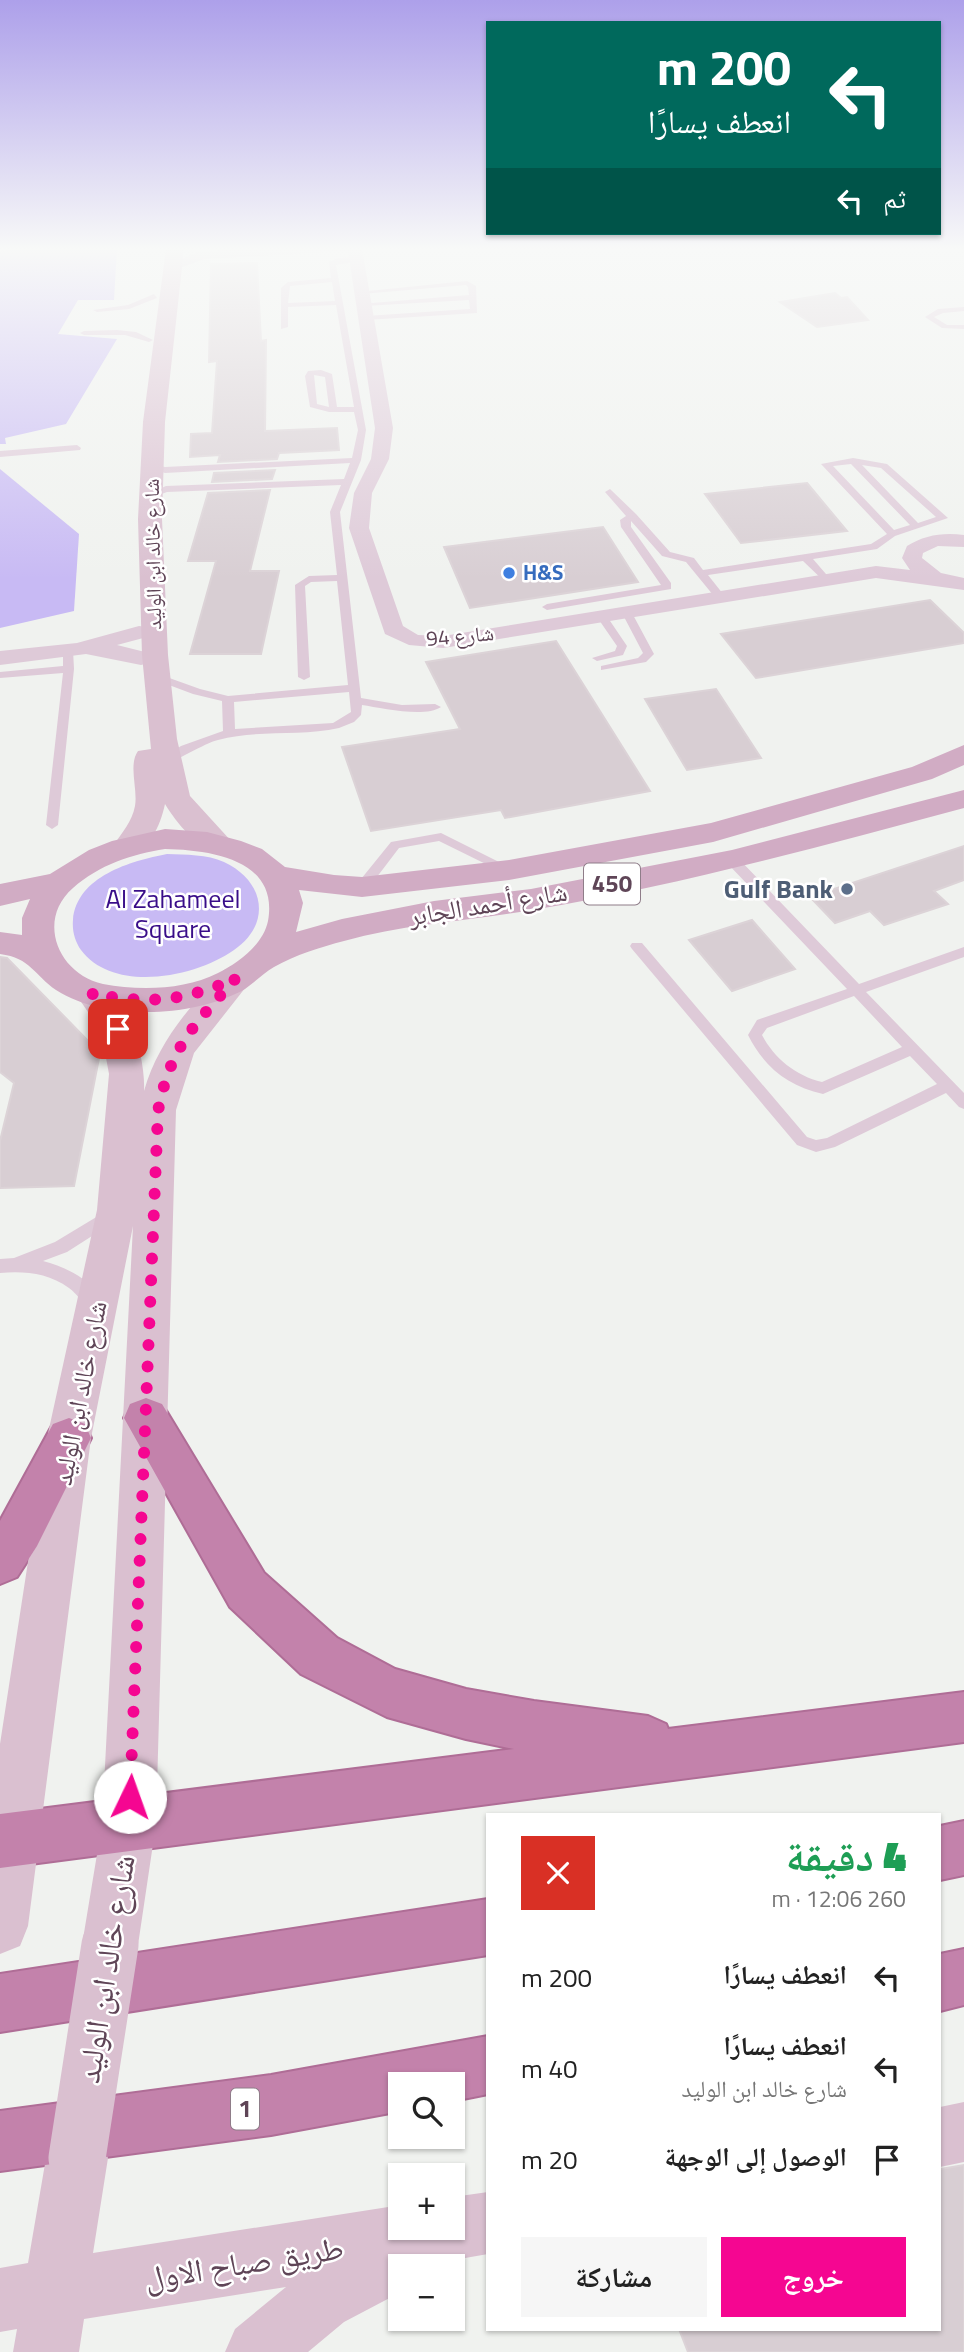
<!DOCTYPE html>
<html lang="ar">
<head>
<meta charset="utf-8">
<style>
  :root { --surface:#fff; --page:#f6f6f6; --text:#222; --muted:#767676; --accent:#f50691 }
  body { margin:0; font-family:"Titillium Web","Noto Naskh Arabic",sans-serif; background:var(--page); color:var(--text); direction:rtl; height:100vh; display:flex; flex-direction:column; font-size:26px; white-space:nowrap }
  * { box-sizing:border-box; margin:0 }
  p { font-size:23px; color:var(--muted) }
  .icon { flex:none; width:38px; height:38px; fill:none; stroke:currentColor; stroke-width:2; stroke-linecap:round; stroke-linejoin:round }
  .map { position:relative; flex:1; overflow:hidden; direction:ltr }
  .side { position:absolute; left:486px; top:1813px; width:455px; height:518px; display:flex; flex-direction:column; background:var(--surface); border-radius:0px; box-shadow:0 2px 5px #0004; direction:rtl }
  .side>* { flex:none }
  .banner { position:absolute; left:486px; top:21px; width:455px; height:214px; border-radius:0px; box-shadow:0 2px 5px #0004; direction:rtl; background:#00695c; color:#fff; overflow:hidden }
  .controls { position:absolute; left:388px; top:2072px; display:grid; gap:14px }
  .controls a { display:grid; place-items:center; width:77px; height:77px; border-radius:0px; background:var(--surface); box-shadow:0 2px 5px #0004; font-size:35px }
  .pin { position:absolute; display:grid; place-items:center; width:60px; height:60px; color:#fff; margin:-30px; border-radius:14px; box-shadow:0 4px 10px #0006 }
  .me { position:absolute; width:77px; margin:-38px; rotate:3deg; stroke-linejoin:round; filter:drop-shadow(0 0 5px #0008) }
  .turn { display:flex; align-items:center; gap:24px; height:147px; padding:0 35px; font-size:32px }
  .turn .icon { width:91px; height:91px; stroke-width:2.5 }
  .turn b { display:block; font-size:49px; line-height:60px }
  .then { display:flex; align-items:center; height:66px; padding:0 35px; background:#0003; gap:14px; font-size:26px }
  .round { display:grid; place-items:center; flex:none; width:74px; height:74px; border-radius:0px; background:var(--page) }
  .summary { display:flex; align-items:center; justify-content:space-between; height:119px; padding:0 35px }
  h1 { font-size:42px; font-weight:800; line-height:52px; color:#1e9e55 }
  .action { display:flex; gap:14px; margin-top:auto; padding:14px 35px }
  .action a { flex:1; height:80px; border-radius:0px; background:var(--accent); color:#fff; font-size:28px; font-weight:800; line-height:80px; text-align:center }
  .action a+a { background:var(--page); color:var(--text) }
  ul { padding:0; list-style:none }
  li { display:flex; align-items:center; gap:21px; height:91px; padding:0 35px }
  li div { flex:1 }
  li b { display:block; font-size:26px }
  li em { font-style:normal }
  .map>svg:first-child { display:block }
  .green { fill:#c8baf4 }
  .building { fill:#d8ced3; stroke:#dcd3d7; stroke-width:2 }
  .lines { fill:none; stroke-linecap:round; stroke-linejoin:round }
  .motorway-casing { stroke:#af6d96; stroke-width:4 }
  .service { fill:#decad8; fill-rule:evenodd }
  .minor { fill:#decad8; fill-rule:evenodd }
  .secondary { fill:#dac0d0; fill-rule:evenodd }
  .primary { fill:#d1acc4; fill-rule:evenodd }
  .motorway { fill:#c382ab; fill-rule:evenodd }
  .secondary-bridge { stroke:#dac0d0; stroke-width:57 }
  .route { stroke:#f50691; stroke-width:12; stroke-dasharray:0 21.6 }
  .shop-dot { fill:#3f7fe0; stroke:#fff; stroke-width:2.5 }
  .service-dot { fill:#5c6f8a; stroke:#fff; stroke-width:2.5 }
  .labels { text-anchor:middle; stroke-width:5; stroke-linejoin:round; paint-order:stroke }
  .far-street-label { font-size:21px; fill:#5f4557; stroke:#fff }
  .far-shop-label { font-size:21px; font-weight:bold; fill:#366cbe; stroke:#fff; text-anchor:start }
  .shield { fill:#fff; stroke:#8f7d89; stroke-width:2 }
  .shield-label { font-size:24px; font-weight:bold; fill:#5f4557 }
  .service-label { font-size:26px; font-weight:bold; fill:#4e5e75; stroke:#fff; text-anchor:end }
  .park-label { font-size:26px; fill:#390d89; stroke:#fff }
  .street-label { font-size:26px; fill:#5f4557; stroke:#fff }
  .near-street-label { font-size:32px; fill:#5f4557; stroke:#fff }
</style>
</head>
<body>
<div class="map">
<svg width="964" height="2352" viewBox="0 0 964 2352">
  <rect width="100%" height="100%" fill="#f0f2ef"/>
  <g class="green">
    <polygon points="21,249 117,249 114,300 78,300 58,334 117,339 66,424 5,438 6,444 0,444 0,251"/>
    <polygon points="0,469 79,534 74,611 0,628"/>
    <path d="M167 854C186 855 207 854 224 862 265 881 272 924 234 950 196 977 114 994 81 950 75 941 72 931 73 920 77 876 131 861 167 854Z"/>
  </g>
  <g class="building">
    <polygon points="257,263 261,341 266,340 265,431 337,428 339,450 279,453 277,459 218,462 220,455 190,457 191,434 212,433 217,361 209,362 211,264"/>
    <polygon points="835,293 841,298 847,297 868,320 817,327 780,302"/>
    <polygon points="275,470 272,479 212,482 214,473"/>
    <polygon points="807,483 847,531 741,543 705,494"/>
    <polygon points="270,490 250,571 279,571 261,654 190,654 216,561 188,561 208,493"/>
    <polygon points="603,527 638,582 470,608 444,547"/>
    <polygon points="930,600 964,633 964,643 756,678 721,634"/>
    <polygon points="556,641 650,791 505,818 501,810 371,831 342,747 460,729 426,662"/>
    <polygon points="716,689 761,758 687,770 645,699"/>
    <polygon points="964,846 964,880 934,891 948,904 884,925 870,911 835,923 810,897"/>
    <polygon points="752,920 795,969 732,991 689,940"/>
    <polygon points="0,957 7,958 100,1053 74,1186 0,1188 0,1141 14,1083 0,1072"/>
    <polygon points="964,2165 964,2352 688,2352 679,2329 940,2329 940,2169"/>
  </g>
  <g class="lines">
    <defs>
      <g id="motorway">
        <polygon points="146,1398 162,1404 264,1573 337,1638 395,1669 466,1689 534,1701 648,1716 666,1724 668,1729 964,1692 964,1742 0,1868 0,1814 514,1749 466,1739 387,1717 301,1674 230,1607 124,1418 130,1404"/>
        <polygon points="69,1418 85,1424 91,1438 37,1546 17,1577 0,1584 0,1521 53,1424"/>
        <polygon points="964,1821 964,1875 940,1880 940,1826"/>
        <polygon points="488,1899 488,1955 0,2032 0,1974"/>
        <polygon points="964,1949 964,2005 940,2011 940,1954"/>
        <polygon points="488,2036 488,2094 453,2101 453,2084 401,2084 401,2111 271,2135 0,2171 0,2111 271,2075"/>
      </g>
    </defs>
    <use href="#motorway" class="motorway-casing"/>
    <g class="service">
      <path d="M359 257V261L336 265 366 430 361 460 340 512 361 698 402 705 435 704 441 707C425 718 381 708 362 705L361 715 354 722 339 728C300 737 258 729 218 740 204 743 173 764 164 763V757L181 746 223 731 222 701 193 694 153 679V675H161L200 689 228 696 348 685 337 581 311 582 305 586 310 677 304 680 298 677 295 585 309 576 337 575 330 512 341 485 167 492 151 498 146 495 166 486 344 479 350 463 165 473 147 467 152 464 165 467 352 458 358 430 354 412H329L310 407 305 376 308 371 321 370 332 374 337 407H354L336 305 288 307V327L281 329V288L288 282 331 278 329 262 338 258ZM332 282 335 301 288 303 290 286ZM314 375 325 377 329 407 317 404ZM349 692 351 712 333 723 235 729 234 702Z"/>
      <polygon points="467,281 476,286 477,313 366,320 362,318 366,316 470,309 469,300 364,306 360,304 469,295 468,287 466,285 362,294 358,292"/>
      <polygon points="154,294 157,298 129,309 97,312 93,310 128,305"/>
      <polygon points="964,307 964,311 943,313 934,317 947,325 964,325 964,329 942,328 925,317 938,309"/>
      <polygon points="117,330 136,332 153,340 149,342 125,335 84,335 80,333 84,331"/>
      <polygon points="77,445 81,448 80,450 0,457 0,451"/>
      <path d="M853 458 887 464 948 518 895 536 877 549 813 559 832 581 827 584 803 561 708 575 727 599 722 602 718 601 686 562 662 556 631 521V527L671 583V589L547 610 542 607 547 604 661 585 621 527 620 520 626 516 605 492 610 489 636 514 670 552 694 558 703 570 871 544 887 534 821 464ZM851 464 910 525 894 530 833 466ZM862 465 881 468 936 517 918 523Z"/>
      <polygon points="627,610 632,613 654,654 646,662 601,670 601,666 638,658 643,653 622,613"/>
      <polygon points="598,615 606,615 627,646 623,655 597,661 592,658 615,651 617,646 597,617"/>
      <polygon points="68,647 73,650 74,669 58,825 52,829 46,825 63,673 0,678 0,672 63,666 63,650"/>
      <polygon points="441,833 515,870 514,873 504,873 439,841 399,848 367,890 357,890 357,884 391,842"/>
      <path d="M732 856 737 857 859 984 964 947V957L866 992 964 1093V1109L959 1107 946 1093 835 1147 816 1152 797 1145 632 949 630 946 632 943H642L807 1137 816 1140 827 1138 937 1084 910 1056 823 1094C788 1086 764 1067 748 1035L757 1020 847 989 727 863 726 860ZM854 996 902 1047 822 1082C796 1076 774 1058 762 1035L767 1028Z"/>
      <path d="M108 1210 114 1212 116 1217 114 1222 67 1252 43 1261C65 1267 92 1279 102 1301L100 1306C86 1311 79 1295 69 1288 48 1273 25 1271 0 1273V1259L14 1258 55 1242Z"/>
    </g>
    <g class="minor">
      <path d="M236 249H362L393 428 389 459 372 493 369 528 403 626 418 635 443 636 876 566 910 570 902 558 907 546C924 535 944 532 964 535V547L938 546 923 553 922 558 941 573 964 578V590L876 578 443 648 409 645 385 634 349 528 354 493 371 459 375 428 348 251 204 259 172 271 165 267 197 252Z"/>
      <polygon points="139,626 147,627 150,632 147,637 117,645 149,653 152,658 149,663 141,665 86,654 0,665 0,651 77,643"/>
    </g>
    <g class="secondary">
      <path d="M166 249H184L165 422 162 519 168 655 177 739 190 796 232 842 228 849C202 856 178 825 165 804 160 828 146 859 118 852L114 845C122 832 132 822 135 806 138 789 128 765 138 751L151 749 142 655 138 519 143 422Z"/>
      <path d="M236 966 248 970 253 978 194 1053 176 1110 156 1824 138 1945 130 1965 110 1973 90 1965 82 1945 102 1824 133 1226 91 1438 28 1926 20 1946 0 1954V1744L47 1438 97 1210 109 1074 101 1031 75 993 80 984C125 971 146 1057 144 1091 158 1042 190 1006 224 970Z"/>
      <polygon points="964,2102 964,2162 940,2167 940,2107"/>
      <polygon points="77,2127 99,2136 108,2158 93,2253 401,2205 401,2228 453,2228 453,2197 488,2192 488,2254 448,2261 446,2266 401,2266 401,2292 344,2322 308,2352 225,2352 235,2329 286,2287 84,2319 79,2352 13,2352 17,2329 0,2332 0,2268 28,2263 46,2158 55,2136"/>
    </g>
    <path class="primary" d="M964 745V765L932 779 713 842 509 880 362 897 299 890 303 903 296 932 342 919 434 901 531 889 732 850 964 790V808C821 846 678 886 532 910 469 921 405 924 344 941 321 947 295 955 274 967 264 973 255 982 245 989 217 1005 179 1012 148 1012 117 1012 82 1007 56 990 34 975 31 958 0 954V932L22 935V918L30 899 0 906V884L50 874 89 850 112 841 165 829 207 832 241 841 262 849 285 867 334 875 362 877 509 860 711 823 912 767ZM165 849C212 850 279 860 268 921 263 945 238 963 218 973 184 990 140 991 103 984 58 974 36 920 73 888 99 865 132 854 165 849Z"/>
    <use href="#motorway" class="motorway"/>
    <polyline class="secondary-bridge" points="77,2158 110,1945"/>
  </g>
  <linearGradient id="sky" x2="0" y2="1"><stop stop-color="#ada0ea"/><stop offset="0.43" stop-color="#f8f9f8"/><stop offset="1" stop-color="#f8f9f8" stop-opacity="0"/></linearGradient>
  <rect width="964" height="579" fill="url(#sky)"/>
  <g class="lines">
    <path class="route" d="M118 1029 92 993C144 1005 188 1001 236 978 194 1026 171 1045 158 1111L130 1797"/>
  </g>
  <circle class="shop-dot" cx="509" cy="573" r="7"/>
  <circle class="service-dot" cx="847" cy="889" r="7"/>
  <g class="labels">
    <g class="far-street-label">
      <text transform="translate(153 554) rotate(-91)" y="7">شارع خالد ابن الوليد</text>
      <text transform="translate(460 636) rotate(-5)" y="7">شارع 94</text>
    </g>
    <g class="far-shop-label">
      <text x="523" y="580">H&amp;S</text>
    </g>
    <g class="shield">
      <rect x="584" y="863.5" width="56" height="41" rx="5"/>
      <rect x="231" y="2088.5" width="28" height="41" rx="5"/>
    </g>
    <g class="shield-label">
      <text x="612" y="892">450</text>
      <text x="245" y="2117">1</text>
    </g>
    <g class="service-label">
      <text x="833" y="898">Gulf Bank</text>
    </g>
    <g class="park-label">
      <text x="173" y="908">Al Zahameel<tspan x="173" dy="30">Square</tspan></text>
    </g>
    <g class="street-label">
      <text transform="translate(488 904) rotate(-9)" y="9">شارع أحمد الجابر</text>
      <text transform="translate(80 1393) rotate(-79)" y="9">شارع خالد ابن الوليد</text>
    </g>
    <g class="near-street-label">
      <text transform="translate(106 1969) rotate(-81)" y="11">شارع خالد ابن الوليد</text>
      <text transform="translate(244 2263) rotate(-9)" y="11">طريق صباح الاول</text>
    </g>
  </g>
</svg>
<div class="controls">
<a><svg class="icon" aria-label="search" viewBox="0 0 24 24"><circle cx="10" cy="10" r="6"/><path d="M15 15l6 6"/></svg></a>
<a>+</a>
<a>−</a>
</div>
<div class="pin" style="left:118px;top:1029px;background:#d93025"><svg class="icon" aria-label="arrive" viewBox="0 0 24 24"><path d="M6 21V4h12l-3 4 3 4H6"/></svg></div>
<svg class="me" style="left:130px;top:1797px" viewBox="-20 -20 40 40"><circle r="19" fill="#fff"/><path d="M0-13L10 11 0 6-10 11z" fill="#f50691"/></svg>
<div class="banner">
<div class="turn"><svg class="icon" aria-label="left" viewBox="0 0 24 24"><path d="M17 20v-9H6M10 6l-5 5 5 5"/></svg><div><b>200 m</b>انعطف يسارًا</div></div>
<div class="then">ثم<svg class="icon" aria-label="left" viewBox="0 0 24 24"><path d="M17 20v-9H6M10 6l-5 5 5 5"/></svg></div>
</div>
<section class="side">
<div class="summary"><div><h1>4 دقيقة</h1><p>260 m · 12:06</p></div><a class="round" style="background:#d93025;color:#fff"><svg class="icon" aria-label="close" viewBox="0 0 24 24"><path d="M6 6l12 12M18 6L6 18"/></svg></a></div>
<ul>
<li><svg class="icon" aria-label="left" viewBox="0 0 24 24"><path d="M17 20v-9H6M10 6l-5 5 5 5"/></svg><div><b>انعطف يسارًا</b></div><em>200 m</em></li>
<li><svg class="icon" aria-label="left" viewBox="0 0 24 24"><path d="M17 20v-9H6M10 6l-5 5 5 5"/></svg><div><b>انعطف يسارًا</b><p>شارع خالد ابن الوليد</p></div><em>40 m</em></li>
<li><svg class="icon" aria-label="arrive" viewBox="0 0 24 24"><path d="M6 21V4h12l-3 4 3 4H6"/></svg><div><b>الوصول إلى الوجهة</b></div><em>20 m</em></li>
</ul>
<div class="action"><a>خروج</a><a>مشاركة</a></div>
</section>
</div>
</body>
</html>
